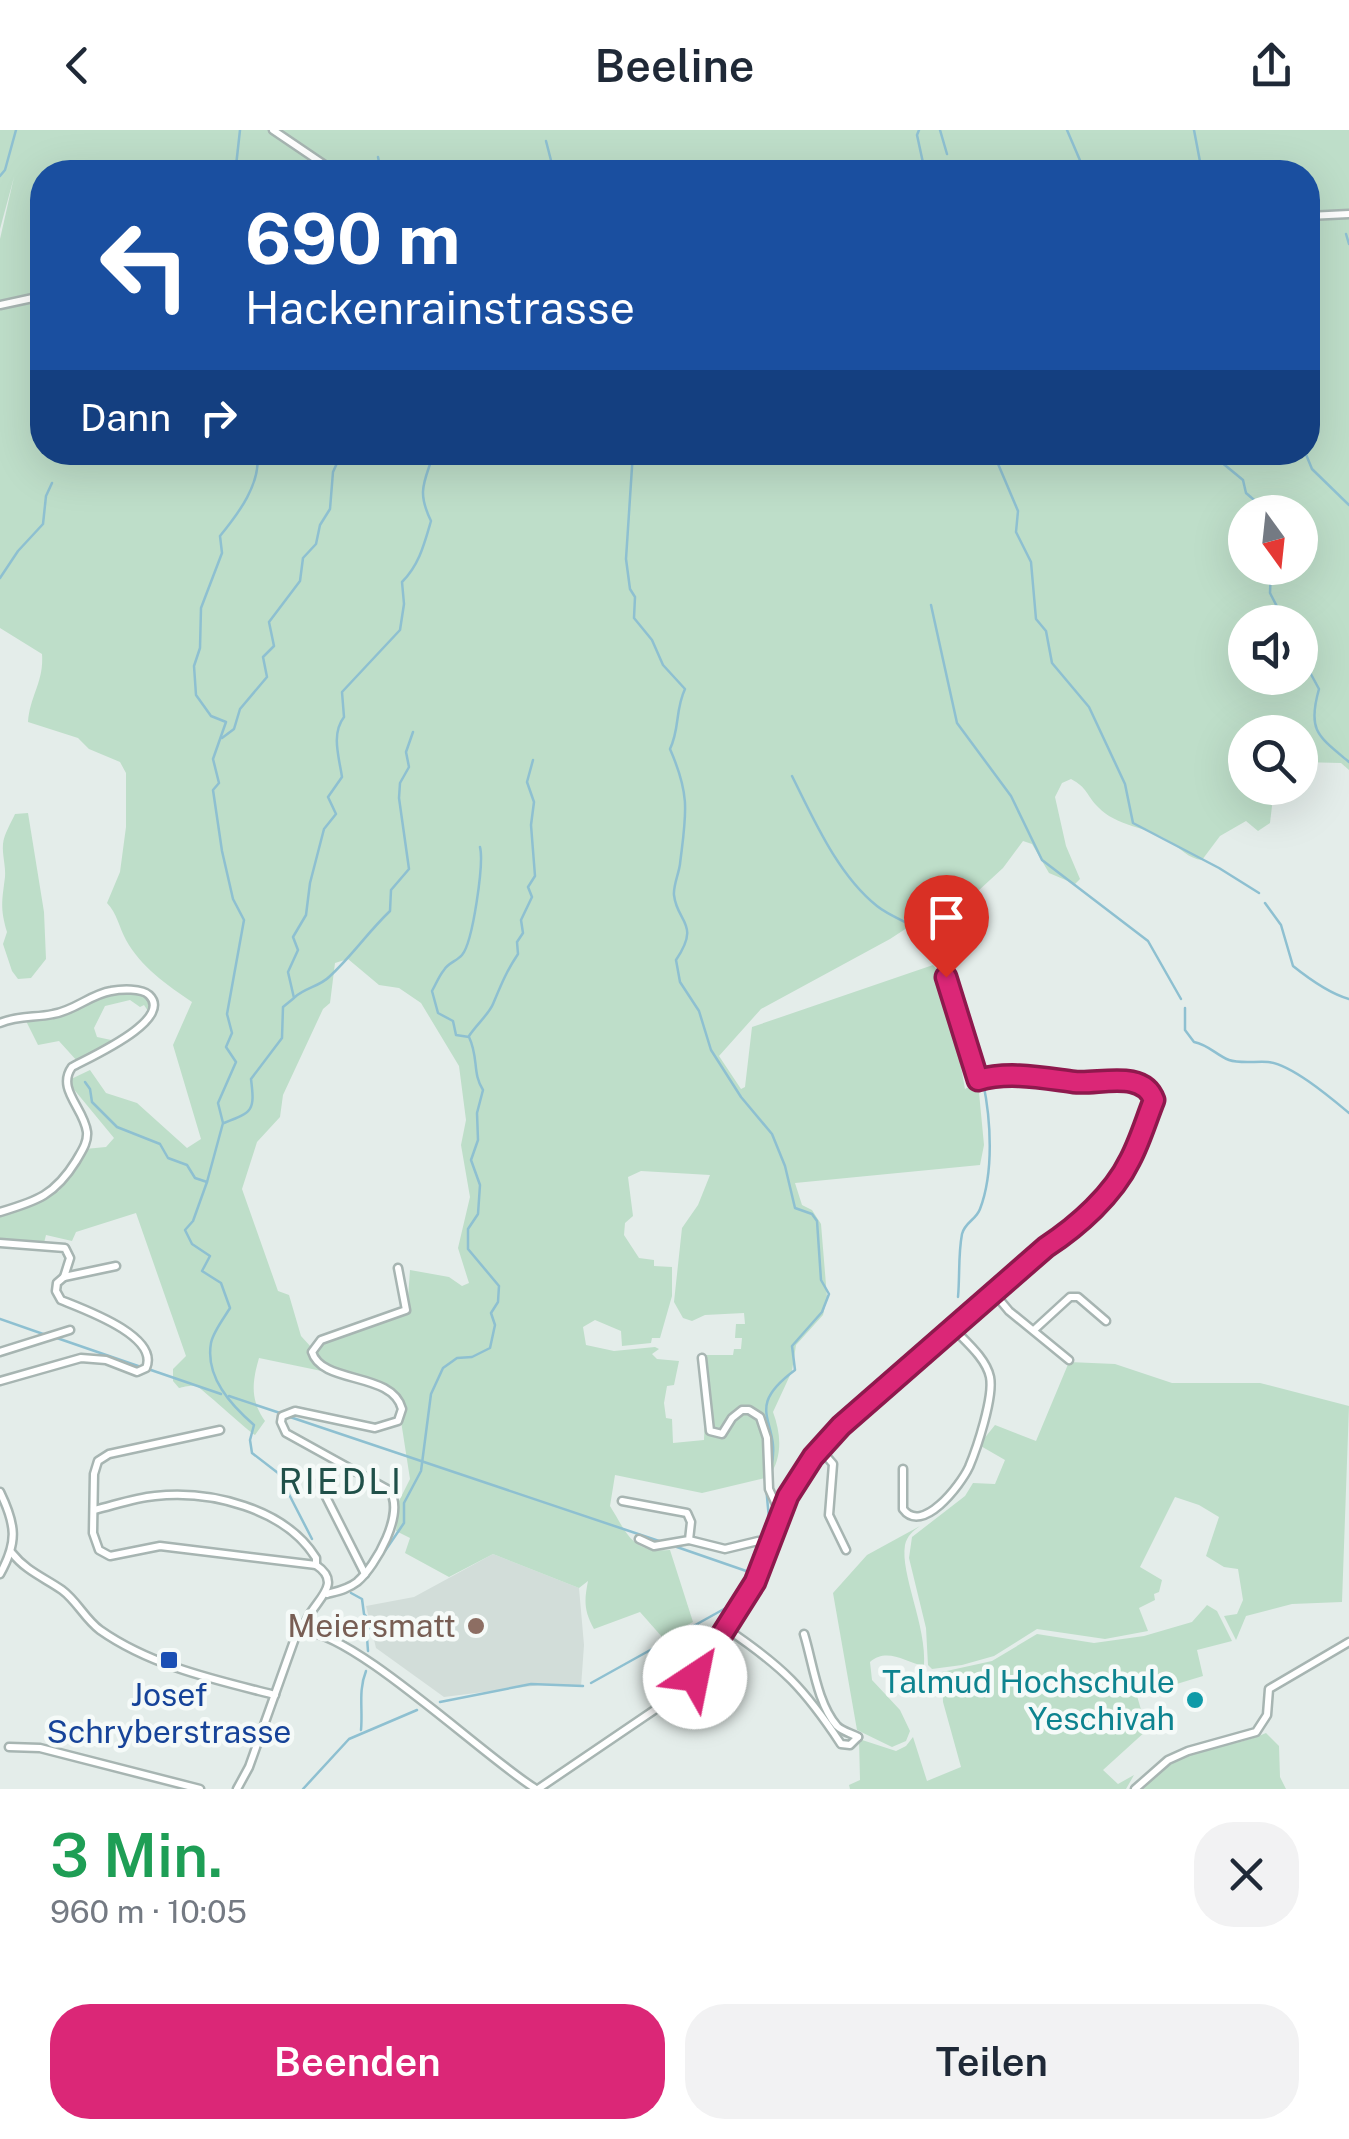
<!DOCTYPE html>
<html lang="de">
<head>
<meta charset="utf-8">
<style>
  :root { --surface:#fff; --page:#f2f2f3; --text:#1f2937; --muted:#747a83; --accent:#db2777 }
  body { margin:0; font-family:"Public Sans",sans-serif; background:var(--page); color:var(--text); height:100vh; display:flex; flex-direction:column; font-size:38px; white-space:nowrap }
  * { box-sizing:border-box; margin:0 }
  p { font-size:32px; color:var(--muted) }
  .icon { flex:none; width:55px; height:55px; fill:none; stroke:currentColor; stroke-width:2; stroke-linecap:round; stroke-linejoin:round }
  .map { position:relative; height:1659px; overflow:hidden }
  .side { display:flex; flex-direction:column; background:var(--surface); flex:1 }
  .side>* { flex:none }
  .guide { position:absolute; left:30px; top:30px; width:1290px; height:305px; border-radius:40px; box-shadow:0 10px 40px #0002; background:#1a4fa0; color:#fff; overflow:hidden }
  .needle { width:65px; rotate:165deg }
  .tools { position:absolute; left:1228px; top:365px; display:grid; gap:20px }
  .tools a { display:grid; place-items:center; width:90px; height:90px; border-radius:50%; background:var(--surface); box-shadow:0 10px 40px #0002; font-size:50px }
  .pin { position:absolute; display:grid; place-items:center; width:85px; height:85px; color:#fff; margin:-102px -42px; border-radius:50% 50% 50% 0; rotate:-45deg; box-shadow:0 0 10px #0007 }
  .pin .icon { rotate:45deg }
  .me { position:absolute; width:110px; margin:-55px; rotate:34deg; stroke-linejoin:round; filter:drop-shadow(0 0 8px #0008) }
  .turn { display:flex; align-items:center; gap:35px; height:210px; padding:0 50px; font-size:45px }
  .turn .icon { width:130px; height:130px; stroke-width:2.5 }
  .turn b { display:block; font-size:70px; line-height:85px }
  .then { display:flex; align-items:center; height:95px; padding:0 50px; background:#0003; gap:20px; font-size:38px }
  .round { display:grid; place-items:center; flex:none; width:105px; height:105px; border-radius:40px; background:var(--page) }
  .overview { display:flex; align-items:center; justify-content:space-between; height:170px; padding:0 50px }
  h1 { font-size:60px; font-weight:600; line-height:75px; color:#1e9e55 }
  .action { display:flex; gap:20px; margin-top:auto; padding:20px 50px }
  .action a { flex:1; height:115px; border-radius:40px; background:var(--accent); color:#fff; font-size:40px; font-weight:600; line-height:115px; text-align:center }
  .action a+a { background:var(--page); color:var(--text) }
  header { display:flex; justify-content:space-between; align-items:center; height:130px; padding:0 50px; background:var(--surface); font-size:45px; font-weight:600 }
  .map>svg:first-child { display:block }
  .built { fill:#d2ddd9 }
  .green { fill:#bedec9; fill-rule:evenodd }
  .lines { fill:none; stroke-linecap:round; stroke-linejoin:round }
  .stream { stroke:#8ec0d1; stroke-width:2.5 }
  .street-casing { stroke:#a7b5b2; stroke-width:11 }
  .street { stroke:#fff; stroke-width:6 }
  .route-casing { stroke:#8e194d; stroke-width:25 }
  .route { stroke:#db2777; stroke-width:18 }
  .education-dot { fill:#8d6e63; stroke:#f5faf8; stroke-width:4 }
  .transit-dot { fill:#1a4fb4; stroke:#f5faf8; stroke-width:4 }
  .culture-dot { fill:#0f9aa8; stroke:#f5faf8; stroke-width:4 }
  .labels { text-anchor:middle; stroke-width:9; stroke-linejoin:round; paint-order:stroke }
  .education-label { font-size:32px; fill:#785e54; stroke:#f5faf8; text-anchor:end }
  .culture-label { font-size:32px; fill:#0d838f; stroke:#f5faf8; text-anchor:end }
  .transit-label { font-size:32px; fill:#164399; stroke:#f5faf8 }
  .neighbourhood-label { font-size:35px; letter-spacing:2.5px; fill:#205049; stroke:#f5faf8 }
</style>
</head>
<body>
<header><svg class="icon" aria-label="back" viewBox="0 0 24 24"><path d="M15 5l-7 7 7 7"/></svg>Beeline<svg class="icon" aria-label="share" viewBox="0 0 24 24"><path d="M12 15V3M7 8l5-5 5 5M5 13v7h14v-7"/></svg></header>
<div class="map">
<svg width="1349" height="1659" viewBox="0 0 1349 1659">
  <rect width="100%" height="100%" fill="#e4edea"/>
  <polygon class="built" points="493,1424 579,1458 584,1515 581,1557 549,1554 444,1567 376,1518 366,1476 414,1467"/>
  <g class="green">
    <polygon points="0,0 268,0 331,42 42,42 42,165 0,173 0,109 14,47 0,99"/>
    <path d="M275 0H1349V640L1341 633 1300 632V602H1245V658H1268L1272 676 1270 693 1258 701 1246 691 1220 706 1202 730C1189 729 1180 718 1169 711 1148 697 1115 696 1098 677 1086 665 1088 658 1071 649L1062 653 1055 667 1066 716 1080 749 1075 754 1049 743 1032 714 1023 711 1003 738 978 761 956 766 890 809 761 879 719 926 741 959 745 957 752 897 933 835 944 848 956 895 949 897 957 915 965 959 978 952 984 1015 980 1035 795 1053 802 1075 812 1080 821 1094 827 1167 823 1185 796 1215 792 1241 773 1282C781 1304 783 1326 769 1347 767 1324 774 1272 738 1280L726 1298 718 1303 713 1301C703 1277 712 1250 703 1225H733L734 1219H741L742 1208H735L736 1194H745L744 1183 705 1185 692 1191 683 1188 674 1172 682 1098 698 1075 710 1045 641 1041 628 1047 633 1086 625 1093 624 1105 639 1128 654 1130V1136L672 1137V1166L660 1208H652L651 1213 622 1216 621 1201 595 1190 583 1197 586 1215 614 1221 655 1217 659 1219 652 1224 657 1229 679 1231 674 1255 667 1256 664 1273 666 1288 672 1289 673 1313 704 1310 705 1286 710 1303 721 1307 735 1288 746 1282 758 1289 764 1309 765 1348 702 1363 615 1345 610 1376C628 1405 632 1423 670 1420L693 1492 663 1508 640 1482 594 1499C584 1481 584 1471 588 1451L579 1458 493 1424 449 1447 405 1423 410 1408 396 1401 399 1371 410 1349 401 1291 404 1275C383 1244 341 1251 316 1228L315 1220 320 1213 407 1183 410 1140 449 1147 462 1156 469 1153 458 1118 470 1067 461 1015 466 990 459 936 421 873 399 858 379 855 348 829 335 833 330 873 323 879 283 965 280 987 257 1012 242 1059 278 1161 289 1165 301 1206 311 1217 313 1230 336 1244 259 1228C252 1252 250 1270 265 1291L255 1305C243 1297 202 1258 196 1256 191 1255 183 1257 179 1258L173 1251V1239L186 1226 136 1083 76 1102 72 1111 46 1105 44 1113 0 1111V1084L59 1061 85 1019 106 1017 114 1008 67 951 90 940 106 963 137 973 187 1018 201 1009 173 915 192 872C167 855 141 837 126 810 119 797 117 783 107 773L120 742 126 697V643L120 632 89 619 78 608 28 592C30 565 44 552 42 524L0 498V177L42 168V322H1308V42H342L338 36H327ZM1245 382H1300V438H1245ZM1245 492H1300V548H1245Z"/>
    <path d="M28 683 44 782 46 829 31 848 18 849 12 841 3 814 7 802C0 778 2 771 5 747 6 736 2 725 3 714 4 704 11 693 15 684Z"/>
    <path d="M139 862C149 867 153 873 150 884L144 875 140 877 130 870 105 876 94 898 97 907 116 911 78 932 59 911 38 915 24 887H54L107 863Z"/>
    <polygon points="1069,1232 1115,1234 1172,1253 1260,1253 1349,1276 1342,1472 1292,1474 1246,1486 1236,1510 1224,1486 1237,1484 1243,1470 1238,1439 1224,1437 1206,1426 1219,1387 1199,1375 1175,1367 1140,1437 1162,1450 1159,1462 1154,1464 1155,1470 1139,1478 1148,1501 1105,1509 1037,1499 994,1526 962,1535 932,1539 928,1535 926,1498 909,1428 912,1407 965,1366 973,1353 995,1354 1005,1330 979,1315 995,1295 1036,1311"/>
    <path d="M920 1396C913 1401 907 1406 905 1415 900 1444 927 1496 924 1536 905 1532 887 1517 870 1532L872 1550 900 1580 910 1601 906 1611 892 1617 857 1600 833 1463 867 1425Z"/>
    <polygon points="1207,1475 1217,1481 1232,1511 1197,1520 1203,1546 1137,1566 1147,1600 1103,1640 1118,1654 1134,1645 1126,1659 850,1659 849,1655 860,1650 859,1609 896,1621 906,1616 913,1607 927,1651 961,1637 943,1572 942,1542 992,1531 1037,1504 1094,1513 1144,1506 1192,1492"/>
    <path d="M1266 1603 1279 1616 1280 1647 1286 1659H1141C1156 1643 1181 1625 1203 1619 1225 1614 1245 1613 1266 1603Z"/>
  </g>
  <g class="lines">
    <g class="stream">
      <polyline points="919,0 917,5 925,42"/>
      <polyline points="940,0 947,24"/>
      <polyline points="1067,0 1082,35 1082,42"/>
      <polyline points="1194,0 1202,42"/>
      <polyline points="546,11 554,42"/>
      <polyline points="378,27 381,42"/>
      <polyline points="951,35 954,42"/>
      <polyline points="227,42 236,36 240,0"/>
      <polyline points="465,42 465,39"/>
      <polyline points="0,46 5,40 16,0"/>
      <polyline points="1346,104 1349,114"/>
      <path d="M257 322C262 353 238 384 220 406L222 423 201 478 200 518 194 536 196 565 211 586 226 592 213 629 219 653 213 660 222 721 233 769 244 790 227 884 232 903 226 917 236 932 218 973 223 993 207 1052 193 1091 185 1100 192 1114 210 1126 202 1141 221 1153 230 1178C224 1188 213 1202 211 1213 205 1247 231 1275 254 1295L250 1310 252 1323 278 1343 312 1409"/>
      <path d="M633 322 626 429 630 459 635 467 634 488 652 510 663 535 685 559C675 580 680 598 670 619 691 667 686 684 680 734 679 743 673 756 674 765 677 793 701 793 676 830L680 852 699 881 711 920 741 967 772 1004 785 1036 795 1078 812 1084 817 1091 821 1150 829 1164 822 1182 792 1216 795 1240C740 1281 783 1290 771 1338"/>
      <polyline points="993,322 1018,381 1016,402 1031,432 1036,489 1046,501 1052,533 1089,577 1125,654 1133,693 1219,738 1259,763"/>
      <polyline points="1209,322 1243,350 1246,363 1260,375 1263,382"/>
      <polyline points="1305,322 1312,339 1349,375"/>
      <polyline points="1271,438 1270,463 1285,492"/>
      <polyline points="0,448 18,421 43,394 46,366 52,353"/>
      <polyline points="931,475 957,593 1011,666 1042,730 1148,811 1181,869"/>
      <path d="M1300 524 1319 559C1307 601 1318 606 1349 632"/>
      <polyline points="222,608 234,599 240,579 267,547 263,527 274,516 269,492 300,451 303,428 316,414 320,395 330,379 333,342 342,322"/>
      <path d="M792 646C814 690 838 745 877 776 893 789 916 794 931 808 952 828 952 853 961 878 969 904 978 916 982 944"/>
      <path d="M1265 773 1281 795 1293 836C1308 848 1331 864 1349 869"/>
      <path d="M295 867C305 858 320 856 329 847 352 826 367 803 390 781L391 760 409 739 399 668 400 653 409 637 406 622 413 602"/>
      <path d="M1185 878V900L1194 912C1209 915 1216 925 1229 930 1240 934 1256 931 1268 932 1291 934 1331 968 1349 983"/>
      <path d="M469 906C476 895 489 884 493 874 501 855 506 842 518 824L517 812 523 803 521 790 532 767 528 757 535 746 531 695 534 672 527 652 533 630"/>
      <polyline points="85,952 90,959 92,972 117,997 160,1014 168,1028 187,1035 195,1048 207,1052"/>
      <path d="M224 993C253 982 255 981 251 949L282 908 283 877 294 868 288 842 298 820 293 807 306 785 310 753 324 699 336 684 328 667 342 647C339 627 331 604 344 587L342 562 400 500 404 474 402 452C419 435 424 415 431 391 416 360 425 352 434 322"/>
      <path d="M958 1167C960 1145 958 1125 962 1104 965 1092 976 1090 980 1079 994 1042 991 990 983 952"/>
      <polyline points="0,1189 46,1205"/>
      <polyline points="54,1207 141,1237"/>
      <polyline points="148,1239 221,1264"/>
      <polyline points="229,1266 283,1284"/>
      <polyline points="290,1287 662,1412"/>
      <polyline points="764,1405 769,1389 766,1356"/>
      <path d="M385 1421 404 1393V1373L421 1341 431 1264 443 1238 457 1228 472 1227 490 1218 495 1195 491 1183 498 1172 499 1156 468 1119V1099L478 1084 480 1055 471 1030 478 1010 477 983 483 960C472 943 479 928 469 907L456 905 453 891 438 883 432 861C436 854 439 846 444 840 448 833 457 831 462 825 473 812 484 733 480 717"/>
      <polyline points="351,1463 362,1469 364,1484 372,1493 367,1508 368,1521"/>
      <polyline points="591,1553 733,1474 752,1443 674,1416"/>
      <polyline points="440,1572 531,1554 583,1556"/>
      <path d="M361 1600C363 1579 358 1561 366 1541"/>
      <polyline points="303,1659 349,1609 417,1580"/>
    </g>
    <defs>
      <g id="street">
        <polyline points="273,0 335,42"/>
        <polyline points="1308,86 1349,84"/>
        <polyline points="0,175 42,166"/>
        <path d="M0 893C19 885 35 888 53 884 74 881 91 864 111 861 121 859 142 858 149 865 175 890 88 928 72 937 56 959 84 978 87 1002 88 1013 81 1022 76 1031 55 1065 37 1071 0 1082"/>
        <polyline points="0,1113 65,1118 70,1128 64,1147"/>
        <polyline points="994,1163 1009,1181 1069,1230"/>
        <polyline points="1034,1200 1070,1167 1078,1167 1106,1191"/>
        <polyline points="0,1222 70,1200"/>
        <polyline points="702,1228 710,1301 722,1304 732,1288 742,1280 749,1280 760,1287 767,1308 769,1359 780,1383"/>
        <path d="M0 1251 81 1228 106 1230 137 1242 146 1238C160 1206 83 1179 61 1170L56 1161 57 1153 64 1147 116 1136"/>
        <path d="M220 1300 109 1324 98 1331 94 1344 93 1403 99 1420 110 1426 160 1416 316 1435C349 1457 303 1476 304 1502"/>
        <polyline points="820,1319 833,1334 829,1385 846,1420"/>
        <path d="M903 1339V1379C922 1405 960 1356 969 1337 977 1318 994 1267 990 1247 986 1228 965 1211 953 1198"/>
        <polyline points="319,1353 365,1444"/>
        <path d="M0 1362C16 1395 18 1412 0 1444"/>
        <polyline points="622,1371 687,1383 691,1392 689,1410 654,1416 639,1409"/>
        <path d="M94 1380C115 1375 134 1368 155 1366 210 1360 285 1378 316 1428V1435"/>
        <polyline points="689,1410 725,1419 758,1411 770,1413"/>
        <path d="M12 1423C26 1441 45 1448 62 1460 77 1471 85 1489 100 1500 151 1536 216 1550 275 1565"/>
        <path d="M327 1464C338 1461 348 1459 357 1452 376 1436 406 1382 389 1360L286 1303 281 1292 282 1286 295 1281 375 1298 398 1291 402 1279C392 1241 322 1255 312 1222L321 1210 406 1180 398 1138"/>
        <path d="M727 1499C783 1537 804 1558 841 1614L850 1615 858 1607"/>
        <path d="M304 1502C350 1499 488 1630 536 1659"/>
        <path d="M804 1504C813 1533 817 1573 837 1596 843 1602 851 1603 858 1607"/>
        <polyline points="9,1617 40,1618 200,1659"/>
        <polyline points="237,1659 249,1637 295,1508 304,1502"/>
        <path d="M538 1659 675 1566 708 1529 744 1471 759 1444 788 1365 820 1319 841 1296 1046 1117 1068 1103 1103 1067 1130 1031 1154 970C1144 939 1098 955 1074 952 1043 948 1009 942 978 950L946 847"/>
        <polyline points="1135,1659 1168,1630 1188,1621 1256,1602 1267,1585 1269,1559 1349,1512"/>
      </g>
    </defs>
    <use href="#street" class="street-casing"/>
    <use href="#street" class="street"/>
  </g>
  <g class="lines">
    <defs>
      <path id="route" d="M695 1547 755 1452 788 1366 813 1327 841 1296 1046 1117C1078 1096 1113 1065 1130 1030 1140 1011 1146 990 1154 970 1143 939 1098 955 1074 952 1043 948 1009 941 978 950L946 847"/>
    </defs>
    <use href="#route" class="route-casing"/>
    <use href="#route" class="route"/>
  </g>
  <circle class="education-dot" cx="476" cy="1496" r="10"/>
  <rect class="transit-dot" x="159" y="1520" width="20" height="20" rx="5"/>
  <circle class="culture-dot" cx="1195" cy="1570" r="10"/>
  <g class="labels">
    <g class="education-label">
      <text x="456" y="1507">Meiersmatt</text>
    </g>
    <g class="culture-label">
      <text x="1175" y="1563">Talmud Hochschule<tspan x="1175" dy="37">Yeschivah</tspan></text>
    </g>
    <g class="transit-label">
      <text x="169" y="1576">Josef<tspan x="169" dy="37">Schryberstrasse</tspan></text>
    </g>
    <g class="neighbourhood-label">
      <text x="341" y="1364">RIEDLI</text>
    </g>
  </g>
</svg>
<div class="tools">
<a><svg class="needle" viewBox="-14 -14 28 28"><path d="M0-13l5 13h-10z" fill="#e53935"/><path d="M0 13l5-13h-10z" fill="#747a83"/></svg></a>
<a><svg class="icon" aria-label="sound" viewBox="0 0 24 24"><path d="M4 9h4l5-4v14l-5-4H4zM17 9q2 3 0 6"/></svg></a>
<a><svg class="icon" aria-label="search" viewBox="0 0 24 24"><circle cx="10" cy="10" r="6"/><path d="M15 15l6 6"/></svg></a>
</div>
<div class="pin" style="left:946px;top:847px;background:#d93025"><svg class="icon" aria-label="arrive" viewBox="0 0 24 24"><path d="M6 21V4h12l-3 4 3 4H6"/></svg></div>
<svg class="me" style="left:695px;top:1547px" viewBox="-20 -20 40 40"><circle r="19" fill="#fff"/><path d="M0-13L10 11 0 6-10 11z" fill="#db2777"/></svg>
<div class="guide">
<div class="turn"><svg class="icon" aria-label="left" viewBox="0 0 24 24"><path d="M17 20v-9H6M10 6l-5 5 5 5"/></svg><div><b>690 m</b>Hackenrainstrasse</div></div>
<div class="then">Dann<svg class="icon" aria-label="right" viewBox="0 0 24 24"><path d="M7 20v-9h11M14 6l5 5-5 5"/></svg></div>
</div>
</div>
<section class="side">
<div class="overview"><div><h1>3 Min.</h1><p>960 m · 10:05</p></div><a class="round"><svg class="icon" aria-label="close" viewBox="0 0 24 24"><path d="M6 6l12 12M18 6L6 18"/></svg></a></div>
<div class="action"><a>Beenden</a><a>Teilen</a></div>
</section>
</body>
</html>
